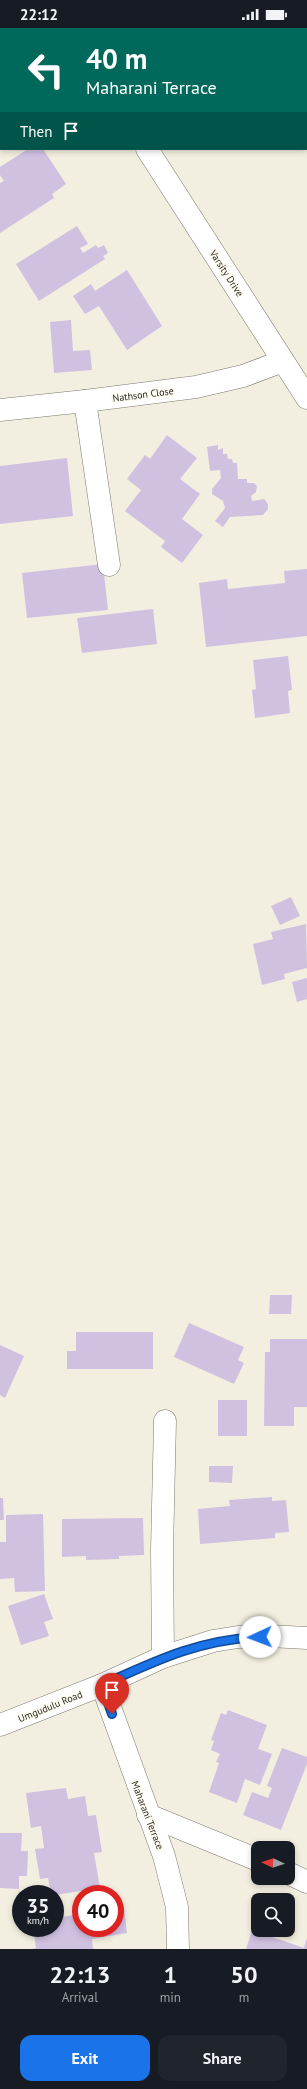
<!DOCTYPE html>
<html lang="en">
<head>
<meta charset="utf-8">
<style>
  :root { --surface:#171b24; --page:#20242c; --text:#f1f3f6; --muted:#9ea1a6; --accent:#1a73e8 }
  body { margin:0; font-family:"PT Sans",sans-serif; background:var(--page); color:var(--text); height:100vh; display:flex; flex-direction:column; font-size:15px; white-space:nowrap }
  * { box-sizing:border-box; margin:0 }
  p { font-size:13px; color:var(--muted) }
  .icon { flex:none; width:22px; height:22px; fill:none; stroke:currentColor; stroke-width:2; stroke-linecap:round; stroke-linejoin:round }
  .map { position:relative; height:1921px; overflow:hidden }
  .panel { display:flex; flex-direction:column; background:var(--surface); flex:1 }
  .panel>* { flex:none }
  .banner { position:absolute; left:0px; top:0px; width:307px; height:122px; box-shadow:0 2px 6px #0003; background:#00695c; color:#fff; overflow:hidden }
  .needle { width:26px; rotate:274deg }
  .fabs { position:absolute; left:251px; top:1813px; display:grid; gap:8px }
  .fabs a { display:grid; place-items:center; width:44px; height:44px; border-radius:8px; background:var(--surface); box-shadow:0 2px 6px #0003; font-size:20px }
  .speed { position:absolute; left:12px; top:1857px; display:flex; gap:8px; font-size:20px; font-weight:700; text-align:center }
  .speed>* { display:grid; place-content:center; width:52px; height:52px; border-radius:50%; background:var(--surface); box-shadow:0 2px 6px #0003; line-height:1 }
  .speed small { font-size:10px; font-weight:400 }
  .speed .limit { border:6px solid #d22; background:#fff; color:#111 }
  .pin { position:absolute; display:grid; place-items:center; width:34px; height:34px; color:#fff; margin:-41px -17px; border-radius:50% 50% 50% 0; rotate:-45deg; box-shadow:0 0 4px #0007 }
  .pin .icon { rotate:45deg }
  .me { position:absolute; width:44px; margin:-22px; rotate:268deg; stroke-linejoin:round; filter:drop-shadow(0 0 3px #0008) }
  .turn { display:flex; align-items:center; gap:14px; height:84px; padding:0 20px; font-size:18px }
  .turn .icon { width:52px; height:52px; stroke-width:2.5 }
  .turn b { display:block; font-size:28px; line-height:34px }
  .then { display:flex; align-items:center; height:38px; padding:0 20px; background:#0003; gap:8px; font-size:15px }
  .eta { display:flex; justify-content:space-evenly; align-items:center; height:68px; text-align:center }
  .eta b { font-size:24px; font-weight:700; line-height:28px }
  .cta { display:flex; gap:8px; margin-top:auto; padding:8px 20px }
  .cta a { flex:1; height:46px; border-radius:12px; background:var(--accent); color:#fff; font-size:16px; font-weight:700; line-height:46px; text-align:center }
  .cta a+a { background:var(--page); color:var(--text) }
  .status { display:flex; justify-content:space-between; align-items:center; height:28px; padding:0 20px; background:var(--surface); direction:ltr }
  .status svg { height:11px; fill:currentColor }
  .map>svg:first-child { display:block }
  .building { fill:#d0c1e1 }
  .lines { fill:none; stroke-linecap:round; stroke-linejoin:round }
  .minor-casing { stroke:#7d7a6d; stroke-width:23 }
  .minor { stroke:#fff; stroke-width:22 }
  .route-casing { stroke:#114b97; stroke-width:10 }
  .route { stroke:#1a73e8; stroke-width:7 }
  .labels { text-anchor:middle; stroke-width:4; stroke-linejoin:round; paint-order:stroke }
  .street-label { font-size:10px; fill:#282621; stroke:#fffdf3 }
</style>
</head>
<body>
<div class="status"><b>22:12</b><svg viewBox="0 0 49 12"><path d="M0 12V9h3v3zM5 12V6h3v6zM10 12V3h3v9zM15 12V0h3v12zM26 1h20v11H26zM47 4h2v5h-2z"/></svg></div>
<div class="map">
<svg width="307" height="1921" viewBox="0 0 307 1921">
  <rect width="100%" height="100%" fill="#f3efe0"/>
  <g class="building">
    <polygon points="28,121 43,121 66,156 52,166 54,170 0,205 0,155 4,153 0,147 0,139"/>
    <polygon points="77,198 88,216 80,220 83,225 96,217 98,220 104,217 108,225 103,228 105,231 39,273 16,236"/>
    <polygon points="127,242 162,298 127,322 99,278 85,286 73,268 91,256 95,263"/>
    <polygon points="71,292 73,323 90,322 92,342 54,345 50,294"/>
    <polygon points="167,407 197,430 180,451 200,466 182,491 203,507 182,535 161,519 165,513 125,483 141,462 127,451 145,427 150,431"/>
    <polygon points="218,417 218,422 223,420 223,426 227,426 228,431 232,431 233,435 237,435 238,451 247,451 247,455 254,455 257,458 256,464 251,468 252,473 264,471 268,476 268,481 263,487 230,489 223,499 215,493 225,480 223,473 212,466 212,461 221,450 220,442 210,443 207,419"/>
    <polygon points="67,430 73,488 0,496 0,438"/>
    <polygon points="103,536 108,582 27,590 22,545"/>
    <polygon points="307,541 307,608 206,619 199,555 227,551 228,561 285,555 284,543"/>
    <polygon points="153,581 157,616 82,625 77,590"/>
    <polygon points="288,628 292,662 288,663 290,685 255,690 252,662 256,661 253,632"/>
    <polygon points="291,869 300,888 280,897 271,878"/>
    <polygon points="306,896 307,940 284,946 285,951 262,957 253,916 273,911 271,904"/>
    <polygon points="307,950 307,971 297,974 292,954"/>
    <polygon points="270,1267 292,1267 291,1286 269,1286"/>
    <polygon points="189,1295 244,1319 238,1332 244,1335 234,1356 174,1329"/>
    <polygon points="76,1304 153,1304 153,1341 67,1341 67,1323 76,1323"/>
    <polygon points="270,1311 307,1311 307,1379 294,1379 294,1398 264,1398 265,1324 270,1324"/>
    <polygon points="0,1317 24,1328 5,1370 0,1367"/>
    <rect x="218" y="1372" width="29" height="36"/>
    <polygon points="209,1438 233,1438 232,1455 209,1454"/>
    <polygon points="272,1469 272,1473 286,1472 289,1504 275,1505 275,1510 200,1516 198,1481 230,1478 229,1472"/>
    <polygon points="0,1470 3,1470 4,1492 0,1492"/>
    <polygon points="43,1486 45,1563 15,1564 14,1550 0,1551 0,1514 6,1514 6,1487"/>
    <polygon points="143,1490 144,1527 119,1528 119,1531 86,1532 86,1528 62,1529 62,1491"/>
    <polygon points="44,1566 53,1591 44,1594 49,1608 21,1617 8,1578"/>
    <polygon points="228,1682 267,1697 258,1721 272,1726 260,1757 245,1751 237,1775 209,1764 219,1735 216,1734 220,1726 211,1722 214,1713 211,1712 221,1685 226,1687"/>
    <polygon points="282,1720 307,1729 307,1736 281,1802 243,1787 252,1764 268,1770 272,1760 267,1758"/>
    <polygon points="66,1760 68,1771 85,1768 88,1788 96,1787 102,1824 94,1825 100,1860 55,1867 51,1866 48,1850 40,1851 35,1821 44,1820 41,1798 31,1800 26,1765"/>
    <polygon points="0,1805 22,1805 21,1823 28,1823 27,1848 19,1848 19,1861 0,1860"/>
    <polygon points="124,1879 127,1905 92,1911 93,1921 32,1921 36,1920 33,1900 55,1900 55,1890 81,1886 81,1900 115,1900 115,1881"/>
    <polygon points="252,1902 304,1920 307,1910 307,1921 246,1921"/>
  </g>
  <g class="lines">
    <defs>
      <g id="minor">
        <polyline points="68,0 69,1"/>
        <polyline points="147,121 307,370"/>
        <polyline points="85,373 109,537"/>
        <polyline points="0,382 85,373 196,359 243,348 283,333"/>
        <polyline points="163,1629 162,1522 165,1393"/>
        <polyline points="102,1657 164,1828 177,1879 178,1921"/>
        <polyline points="0,1697 102,1657 163,1629 213,1613 238,1609 270,1608 307,1610"/>
        <polyline points="148,1787 258,1832"/>
        <polyline points="288,1845 307,1854"/>
      </g>
    </defs>
    <use href="#minor" class="minor-casing"/>
    <use href="#minor" class="minor"/>
  </g>
  <g class="lines">
    <defs>
      <path id="route" d="M112 1686 102 1657C155 1633 200 1611 260 1609"/>
    </defs>
    <use href="#route" class="route-casing"/>
    <use href="#route" class="route"/>
  </g>
  <g class="labels">
    <g class="street-label">
      <text transform="translate(227 245) rotate(57)" y="4">Varsity Drive</text>
      <text transform="translate(143 366) rotate(-7)" y="4">Nathson Close</text>
      <text transform="translate(50 1678) rotate(-22)" y="4">Umgudulu Road</text>
      <text transform="translate(148 1787) rotate(69)" y="4">Maharani Terrace</text>
    </g>
  </g>
</svg>
<div class="fabs">
<a><svg class="needle" viewBox="-14 -14 28 28"><path d="M0-13l5 13h-10z" fill="#e53935"/><path d="M0 13l5-13h-10z" fill="#9ea1a6"/></svg></a>
<a><svg class="icon" aria-label="search" viewBox="0 0 24 24"><circle cx="10" cy="10" r="6"/><path d="M15 15l6 6"/></svg></a>
</div>
<div class="speed"><div>35<small>km/h</small></div><div class="limit">40</div></div>
<div class="pin" style="left:112px;top:1686px;background:#d93025"><svg class="icon" aria-label="arrive" viewBox="0 0 24 24"><path d="M6 21V4h12l-3 4 3 4H6"/></svg></div>
<svg class="me" style="left:260px;top:1609px" viewBox="-20 -20 40 40"><circle r="19" fill="#fff"/><path d="M0-13L10 11 0 6-10 11z" fill="#1a73e8"/></svg>
<div class="banner">
<div class="turn"><svg class="icon" aria-label="left" viewBox="0 0 24 24"><path d="M17 20v-9H6M10 6l-5 5 5 5"/></svg><div><b>40 m</b>Maharani Terrace</div></div>
<div class="then">Then<svg class="icon" aria-label="arrive" viewBox="0 0 24 24"><path d="M6 21V4h12l-3 4 3 4H6"/></svg></div>
</div>
</div>
<section class="panel">
<div class="eta">
<div><b>22:13</b><p>Arrival</p></div>
<div><b>1</b><p>min</p></div>
<div><b>50</b><p>m</p></div>
</div>
<div class="cta"><a>Exit</a><a>Share</a></div>
</section>
</body>
</html>
